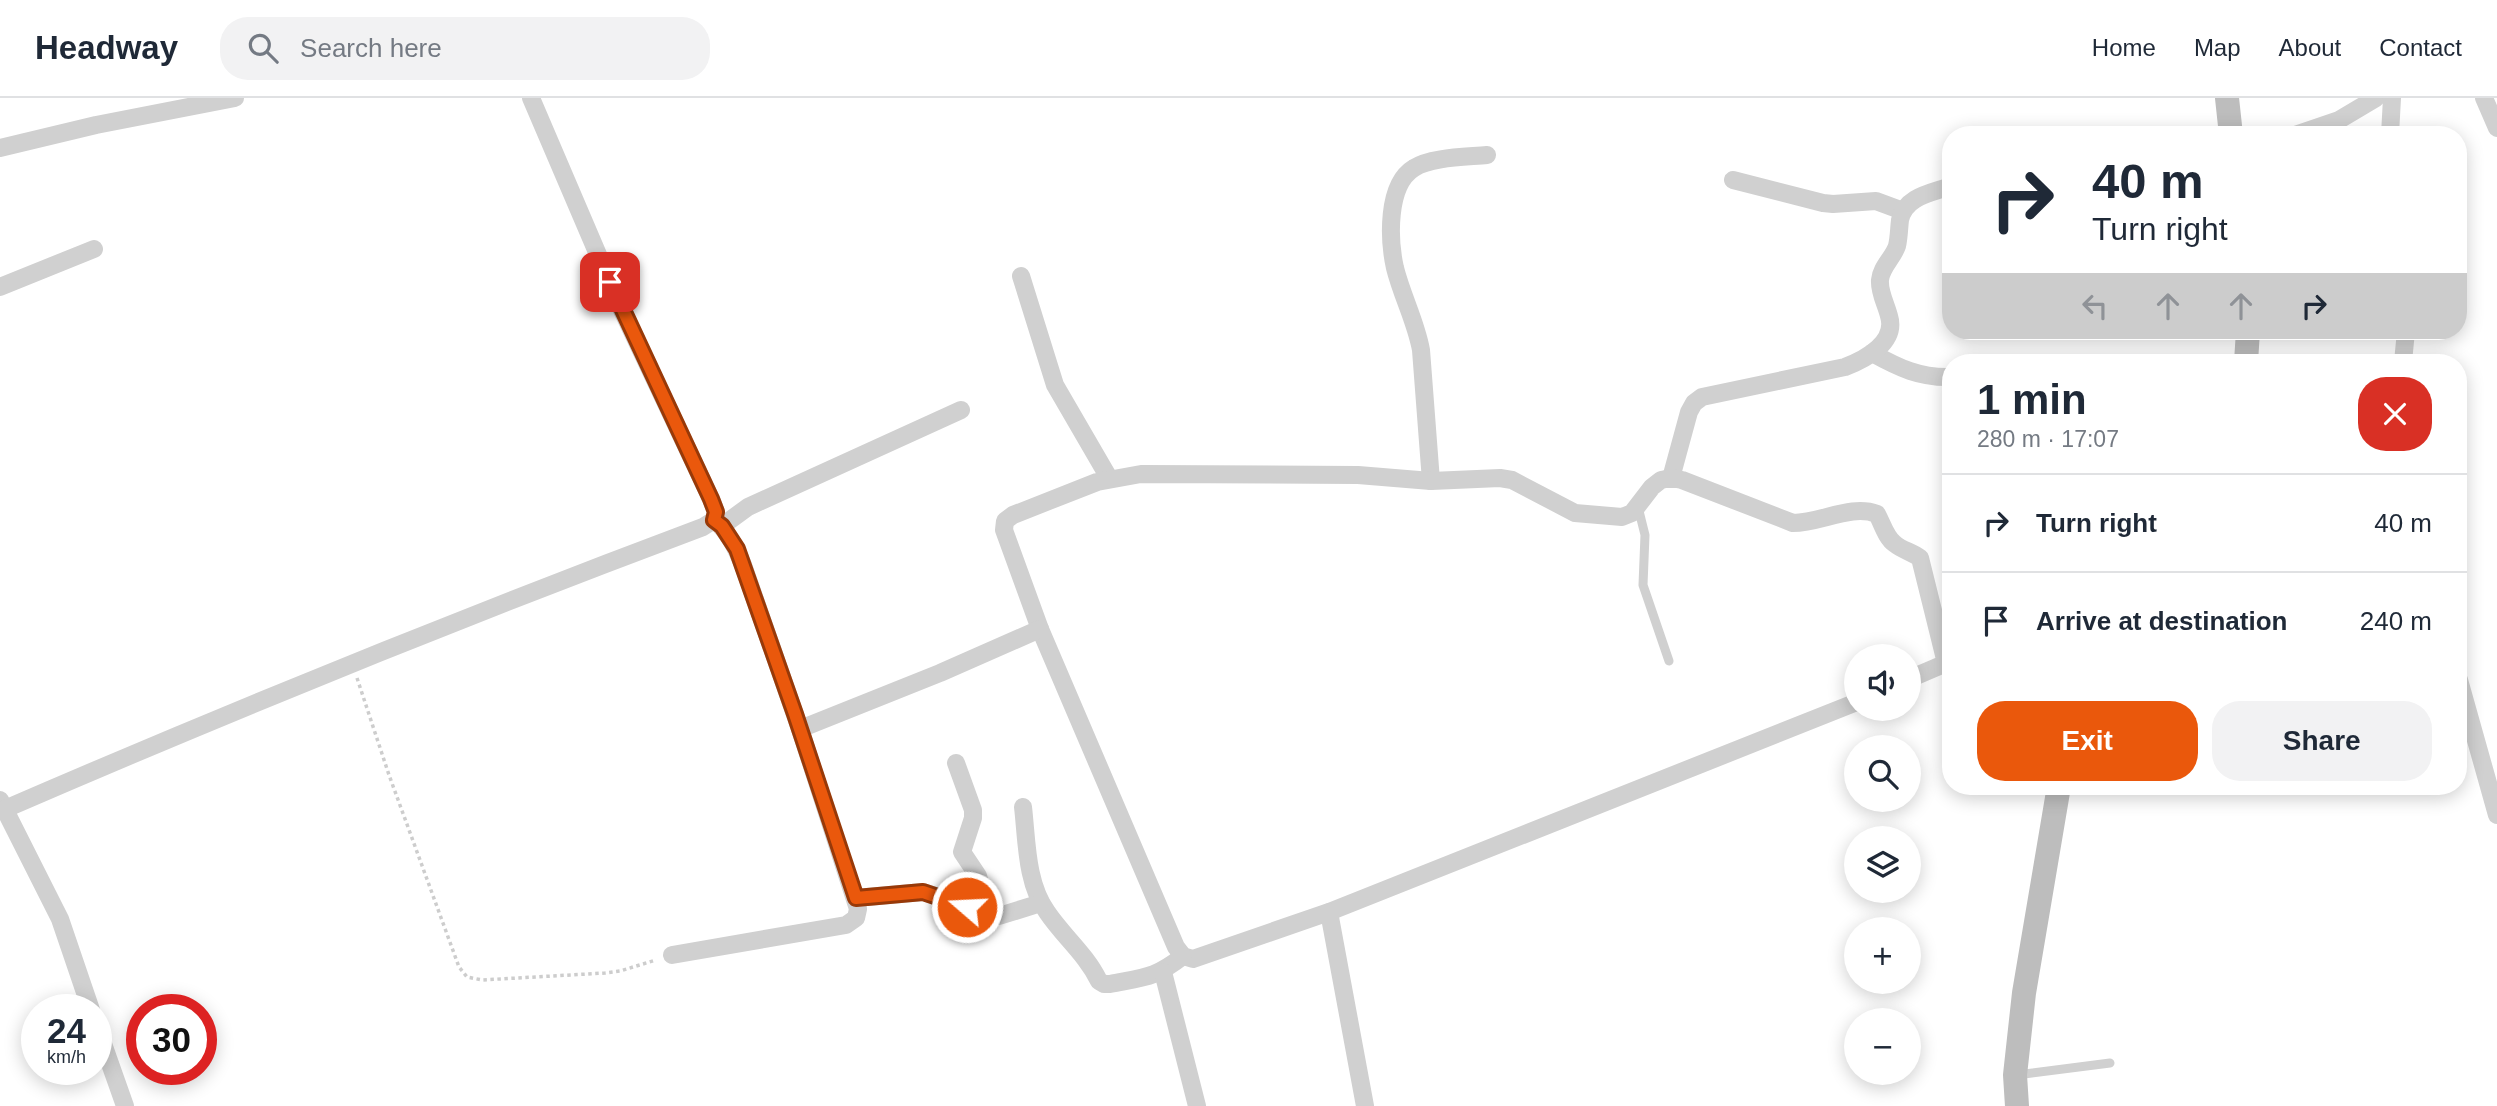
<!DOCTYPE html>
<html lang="en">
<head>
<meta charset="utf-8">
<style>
  :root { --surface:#fff; --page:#f2f2f3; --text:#1f2937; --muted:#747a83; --line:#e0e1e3; --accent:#ea580c }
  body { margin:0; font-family:Arial,sans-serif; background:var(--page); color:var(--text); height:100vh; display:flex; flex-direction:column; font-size:26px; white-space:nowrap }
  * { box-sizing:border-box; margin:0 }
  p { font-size:23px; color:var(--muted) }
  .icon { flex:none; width:38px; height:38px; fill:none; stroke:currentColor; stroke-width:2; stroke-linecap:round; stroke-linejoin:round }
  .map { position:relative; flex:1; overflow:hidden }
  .details { position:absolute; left:1942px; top:256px; width:525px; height:441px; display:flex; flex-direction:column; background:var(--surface); border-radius:28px; box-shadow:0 4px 18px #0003 }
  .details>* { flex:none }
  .guide { position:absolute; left:1942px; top:28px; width:525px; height:214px; border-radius:28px; box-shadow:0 4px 18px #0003; background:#fff; color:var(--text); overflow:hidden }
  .buttons { position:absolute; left:1844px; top:546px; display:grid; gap:14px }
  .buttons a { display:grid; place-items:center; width:77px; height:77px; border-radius:50%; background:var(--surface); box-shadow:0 4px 18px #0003; font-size:35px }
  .speed { position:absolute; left:21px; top:896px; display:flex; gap:14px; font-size:35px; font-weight:700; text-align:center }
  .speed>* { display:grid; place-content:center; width:91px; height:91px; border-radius:50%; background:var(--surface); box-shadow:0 4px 18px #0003; line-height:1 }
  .speed small { font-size:18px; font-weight:400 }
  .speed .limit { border:10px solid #d22; background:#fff; color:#111 }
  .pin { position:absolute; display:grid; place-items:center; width:60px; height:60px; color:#fff; margin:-30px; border-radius:14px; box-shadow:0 4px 10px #0006 }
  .me { position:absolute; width:77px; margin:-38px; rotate:289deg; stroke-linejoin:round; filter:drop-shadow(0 0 5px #0008) }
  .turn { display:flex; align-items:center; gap:24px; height:147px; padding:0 35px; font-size:32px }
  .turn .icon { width:91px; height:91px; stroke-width:2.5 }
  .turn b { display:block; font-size:49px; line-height:60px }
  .lanes { display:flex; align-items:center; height:66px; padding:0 35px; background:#0003; justify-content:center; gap:35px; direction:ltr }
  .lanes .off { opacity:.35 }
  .round { display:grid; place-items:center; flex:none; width:74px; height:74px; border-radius:28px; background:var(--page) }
  .overview { display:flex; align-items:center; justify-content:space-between; height:119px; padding:0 35px }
  h1 { font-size:42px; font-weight:600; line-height:52px }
  .action { display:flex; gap:14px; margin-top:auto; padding:14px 35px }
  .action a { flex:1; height:80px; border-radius:28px; background:var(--accent); color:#fff; font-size:28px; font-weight:600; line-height:80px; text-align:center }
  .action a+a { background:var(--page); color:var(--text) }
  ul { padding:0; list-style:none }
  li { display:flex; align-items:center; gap:21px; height:98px; padding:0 35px; border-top:2px solid var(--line) }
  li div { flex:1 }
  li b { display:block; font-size:26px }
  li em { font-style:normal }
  header { display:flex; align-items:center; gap:42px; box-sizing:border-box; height:98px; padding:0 35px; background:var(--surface); border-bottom:2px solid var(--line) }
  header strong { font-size:33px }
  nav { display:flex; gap:38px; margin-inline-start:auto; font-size:24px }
  .search { width:490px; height:63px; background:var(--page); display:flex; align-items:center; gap:18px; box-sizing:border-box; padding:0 24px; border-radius:28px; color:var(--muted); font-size:26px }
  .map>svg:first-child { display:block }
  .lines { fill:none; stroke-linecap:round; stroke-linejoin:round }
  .path { stroke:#cdcdcd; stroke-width:3.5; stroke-dasharray:3.5 3.5; stroke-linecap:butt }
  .lane { stroke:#d0d0d0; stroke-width:9 }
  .street { stroke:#d0d0d0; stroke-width:18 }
  .secondary { stroke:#bdbdbd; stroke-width:24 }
  .route-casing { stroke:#983908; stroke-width:18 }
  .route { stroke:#ea580c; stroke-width:12 }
</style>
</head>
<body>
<header>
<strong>Headway</strong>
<div class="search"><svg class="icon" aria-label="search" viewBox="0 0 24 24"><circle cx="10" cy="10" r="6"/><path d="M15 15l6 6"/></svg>Search here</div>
<nav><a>Home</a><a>Map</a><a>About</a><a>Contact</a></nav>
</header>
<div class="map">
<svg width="2497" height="1008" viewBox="0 0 2497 1008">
  <rect width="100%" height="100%" fill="#fff"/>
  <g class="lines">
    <polyline class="path" points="357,580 389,677 459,869 467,879 482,882 605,875 620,873 656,862"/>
    <g class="lane">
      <polyline points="1638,409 1645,437 1643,487 1669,563"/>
      <polyline points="2017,977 2110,965"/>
    </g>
    <g class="street">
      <polyline points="2484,0 2497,30"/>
      <polyline points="2295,37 2339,22 2376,0"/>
      <polyline points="2390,37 2392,0"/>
      <polyline points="0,50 96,27 235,0"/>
      <polyline points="1733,82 1823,105 1833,106 1876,103 1903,113"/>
      <polyline points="1021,178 1055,287 1109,380"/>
      <polyline points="0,189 94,151"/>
      <path d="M1872 255C1899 270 1920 280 1951 279"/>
      <polyline points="2403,264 2406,233"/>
      <path d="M1671 380 1689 314 1694 305 1702 299 1845 269C1866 261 1897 244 1889 218 1886 206 1879 194 1880 182 1881 169 1893 160 1897 148 1899 140 1899 130 1900 122 1905 98 1932 95 1951 88"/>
      <path d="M1431 383 1421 252C1416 224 1402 198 1395 170 1389 143 1386 87 1414 70 1430 59 1467 59 1487 57"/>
      <polyline points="722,428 748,409 961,312"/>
      <polyline points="1909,581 1951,563"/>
      <polyline points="2459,582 2497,717"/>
      <path d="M1857 604 1329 814 1193 861 1183 858 1176 849 1040 531 1004 432 1005 423 1013 417 1097 384 1141 376 1358 377 1431 383 1500 380 1512 382 1575 415 1622 419 1632 415 1652 389 1661 382 1671 380 1682 382 1793 425C1821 425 1851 406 1877 416 1882 425 1886 440 1895 446 1902 452 1912 454 1920 460L1946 565"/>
      <polyline points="800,631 940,575 1040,531"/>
      <polyline points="956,665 973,712 973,720 962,754 978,778 989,817"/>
      <polyline points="0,702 60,821 91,912"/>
      <path d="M1023 709C1027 743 1026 785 1047 814 1063 838 1086 856 1099 883L1104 886H1110C1145 879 1155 880 1183 858"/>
      <path d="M5 711C236 611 468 517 703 429L714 422 716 414 711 401 620 208 531 0"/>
      <polyline points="856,800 923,794 999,818 1041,805"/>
      <polyline points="1329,814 1365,1008"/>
      <path d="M672 857 846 827 856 820 858 811 800 631 743 467C736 450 728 433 714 422"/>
      <polyline points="1163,874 1197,1008"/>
      <polyline points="96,926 125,1008"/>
    </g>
    <g class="secondary">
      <polyline points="2227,0 2231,37"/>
      <polyline points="2246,264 2248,233"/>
      <polyline points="2017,1008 2015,977 2024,895 2059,688"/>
    </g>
  </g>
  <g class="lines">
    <defs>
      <polyline id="route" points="610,184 711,401 716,414 714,422 722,428 737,451 795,616 856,800 923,794 967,809"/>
    </defs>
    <use href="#route" class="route-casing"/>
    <use href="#route" class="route"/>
  </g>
</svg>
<div class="buttons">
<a><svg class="icon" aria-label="sound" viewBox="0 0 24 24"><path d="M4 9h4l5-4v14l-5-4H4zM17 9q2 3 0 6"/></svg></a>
<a><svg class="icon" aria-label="search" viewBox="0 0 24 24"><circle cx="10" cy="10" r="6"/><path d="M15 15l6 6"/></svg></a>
<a><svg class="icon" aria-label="layers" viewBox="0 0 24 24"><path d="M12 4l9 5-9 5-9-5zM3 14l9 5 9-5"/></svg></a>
<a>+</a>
<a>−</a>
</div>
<div class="speed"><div>24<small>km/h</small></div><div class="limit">30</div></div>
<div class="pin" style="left:610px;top:184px;background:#d93025"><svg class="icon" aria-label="arrive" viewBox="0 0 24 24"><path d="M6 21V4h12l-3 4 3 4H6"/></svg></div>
<svg class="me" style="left:967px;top:809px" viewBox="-20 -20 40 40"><circle r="17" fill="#ea580c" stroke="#fff" stroke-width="3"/><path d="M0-11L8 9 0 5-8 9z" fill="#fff"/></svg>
<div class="guide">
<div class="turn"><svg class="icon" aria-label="right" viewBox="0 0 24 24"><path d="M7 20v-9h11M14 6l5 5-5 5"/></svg><div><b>40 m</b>Turn right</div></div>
<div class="lanes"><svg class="icon off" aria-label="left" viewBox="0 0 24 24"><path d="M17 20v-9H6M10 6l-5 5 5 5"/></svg><svg class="icon off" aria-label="ahead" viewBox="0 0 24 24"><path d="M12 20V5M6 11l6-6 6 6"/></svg><svg class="icon off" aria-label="ahead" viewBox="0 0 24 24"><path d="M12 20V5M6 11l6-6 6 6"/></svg><svg class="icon" aria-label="right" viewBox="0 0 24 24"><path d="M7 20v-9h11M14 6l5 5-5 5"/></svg></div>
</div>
<section class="details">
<div class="overview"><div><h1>1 min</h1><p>280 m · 17:07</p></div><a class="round" style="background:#d93025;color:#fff"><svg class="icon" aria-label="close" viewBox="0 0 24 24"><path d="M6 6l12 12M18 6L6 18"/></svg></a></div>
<ul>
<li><svg class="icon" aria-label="right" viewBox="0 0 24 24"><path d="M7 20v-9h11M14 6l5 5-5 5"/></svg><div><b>Turn right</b></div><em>40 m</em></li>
<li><svg class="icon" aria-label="arrive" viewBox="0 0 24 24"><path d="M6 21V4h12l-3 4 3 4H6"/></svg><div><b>Arrive at destination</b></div><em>240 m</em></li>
</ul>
<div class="action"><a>Exit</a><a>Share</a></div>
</section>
</div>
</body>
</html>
